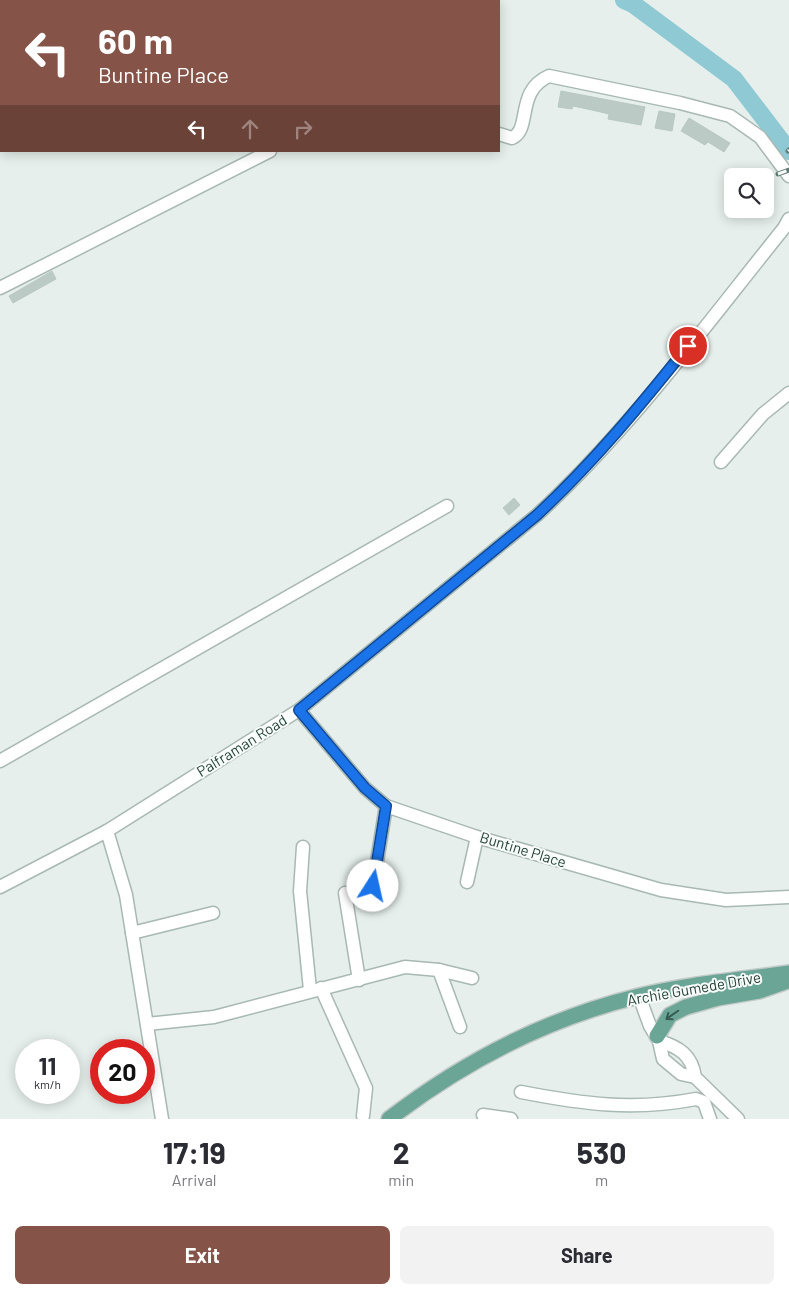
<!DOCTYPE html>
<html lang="en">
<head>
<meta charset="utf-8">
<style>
  :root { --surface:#fff; --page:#f2f2f3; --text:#2b2b33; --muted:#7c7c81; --accent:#855347 }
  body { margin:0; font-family:Barlow,sans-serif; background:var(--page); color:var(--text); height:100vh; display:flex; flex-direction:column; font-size:19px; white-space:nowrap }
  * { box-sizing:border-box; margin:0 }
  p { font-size:16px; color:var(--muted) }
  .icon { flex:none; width:28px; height:28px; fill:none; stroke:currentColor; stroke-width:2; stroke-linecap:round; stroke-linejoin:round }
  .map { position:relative; height:1119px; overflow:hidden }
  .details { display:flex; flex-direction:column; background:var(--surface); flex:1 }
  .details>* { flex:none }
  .top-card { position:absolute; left:0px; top:0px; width:500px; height:152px; box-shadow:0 2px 12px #0003; background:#855347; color:#fff; overflow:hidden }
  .controls { position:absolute; left:724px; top:168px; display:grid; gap:10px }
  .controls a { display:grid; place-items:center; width:50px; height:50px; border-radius:8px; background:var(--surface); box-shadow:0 2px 12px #0003; font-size:25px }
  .speed { position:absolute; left:15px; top:1039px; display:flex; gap:10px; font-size:25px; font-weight:700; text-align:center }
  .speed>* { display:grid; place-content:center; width:65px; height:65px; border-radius:50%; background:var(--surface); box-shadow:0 2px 12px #0003; line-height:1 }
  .speed small { font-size:12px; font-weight:400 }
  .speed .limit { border:8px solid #d22; background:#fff; color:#111 }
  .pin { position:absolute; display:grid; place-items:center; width:42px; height:42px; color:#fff; margin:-21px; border:2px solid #fff; border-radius:50%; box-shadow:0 1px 5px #0007 }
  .me { position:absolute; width:55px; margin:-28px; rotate:10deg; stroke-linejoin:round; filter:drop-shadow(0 0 4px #0008) }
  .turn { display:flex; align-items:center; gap:18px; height:105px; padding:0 15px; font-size:22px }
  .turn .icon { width:65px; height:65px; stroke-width:2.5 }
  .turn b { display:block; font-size:35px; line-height:42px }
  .lanes { display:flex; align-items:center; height:48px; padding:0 15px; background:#0003; justify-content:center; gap:25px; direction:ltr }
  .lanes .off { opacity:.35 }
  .eta { display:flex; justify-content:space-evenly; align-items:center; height:85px; text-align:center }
  .eta b { font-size:30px; font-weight:700; line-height:35px }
  .cta { display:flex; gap:10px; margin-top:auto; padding:10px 15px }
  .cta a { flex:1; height:58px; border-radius:8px; background:var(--accent); color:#fff; font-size:20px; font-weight:700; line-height:58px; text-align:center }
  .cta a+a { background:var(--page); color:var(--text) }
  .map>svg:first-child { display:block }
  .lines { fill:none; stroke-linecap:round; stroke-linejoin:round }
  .river { stroke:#8ec9d4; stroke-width:18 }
  .building { fill:#bbcac4; stroke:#b8c9c2 }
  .minor-casing { stroke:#a8b8b2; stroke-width:15 }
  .major-casing { stroke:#c2cac8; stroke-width:18 }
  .minor { stroke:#fff; stroke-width:12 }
  .major { stroke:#6aa596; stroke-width:15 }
  .rail-casing { stroke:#5f7d75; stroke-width:5 }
  .rail { stroke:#f7fbf9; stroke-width:3; stroke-dasharray:9; stroke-linecap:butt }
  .oneway { stroke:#365b51 }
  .route-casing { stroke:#114b97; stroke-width:12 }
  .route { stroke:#1a73e8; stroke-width:9 }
  .labels { text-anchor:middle; stroke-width:4; stroke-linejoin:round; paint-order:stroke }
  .street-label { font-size:15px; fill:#24423a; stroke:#f7fbf9 }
</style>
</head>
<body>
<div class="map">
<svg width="789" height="1119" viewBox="0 0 789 1119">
  <rect width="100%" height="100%" fill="#e6efeb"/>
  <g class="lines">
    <polyline class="river" points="624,0 633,4 734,79 789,151"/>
  </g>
  <g class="building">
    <polygon points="561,91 645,107 641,125 608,119 609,114 592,110 573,106 572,109 558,107"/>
    <polygon points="659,111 675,114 672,131 655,128"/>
    <polygon points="689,118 730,143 724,152 708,142 705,145 681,131"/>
    <polygon points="52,271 56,279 13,303 9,296"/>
    <polygon points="514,498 520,505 509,515 503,508"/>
  </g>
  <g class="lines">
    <defs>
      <g id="minor">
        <path d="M499 134 512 138C532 129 515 91 549 76L680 103 730 116 760 137 789 176"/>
        <polyline points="0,288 270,151"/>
        <polyline points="721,462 763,414 789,393"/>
        <polyline points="299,710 365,788 386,806 477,837 661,890 726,900 789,897"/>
        <polyline points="0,761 447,506"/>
        <polyline points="107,831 126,895 162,1119"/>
        <polyline points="303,847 300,891 310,990"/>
        <polyline points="467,882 477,837"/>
        <polyline points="373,886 386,806"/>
        <path d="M0 887 107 831 299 710 537 515C630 429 705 326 784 228L789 219"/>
        <polyline points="345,893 359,980"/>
        <polyline points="132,933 213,913"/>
        <polyline points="439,970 460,1027"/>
        <polyline points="321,988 366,1088 363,1116"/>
        <polyline points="639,996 650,1026 659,1041 663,1059 681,1074 695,1077 738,1119"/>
        <polyline points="147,1024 214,1017 405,967 439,970 472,978"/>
        <path d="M659 1041C679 1047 692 1055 695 1077"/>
        <path d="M521 1092C583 1104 633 1111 696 1099L704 1102 710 1119"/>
        <polyline points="483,1115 511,1119"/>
      </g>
      <g id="major">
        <polyline points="657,1036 670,1015 686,1007 718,998 759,991 785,982"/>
        <path d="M389 1119C463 1062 548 1018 639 996 688 984 739 980 789 973"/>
      </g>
    </defs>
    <use href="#minor" class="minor-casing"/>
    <use href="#major" class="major-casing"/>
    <use href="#minor" class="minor"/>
    <use href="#major" class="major"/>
    <defs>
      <g id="rail">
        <polyline points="153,1 154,0"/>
        <polyline points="0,144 1,144"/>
        <polyline points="788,151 789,150"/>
        <polyline points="778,174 789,170"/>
      </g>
    </defs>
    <use href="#rail" class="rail-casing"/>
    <use href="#rail" class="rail"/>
  </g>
  <defs><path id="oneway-shaft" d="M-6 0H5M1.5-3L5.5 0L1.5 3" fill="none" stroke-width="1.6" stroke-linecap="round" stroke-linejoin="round" transform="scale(1.25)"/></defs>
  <use class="oneway" href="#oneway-shaft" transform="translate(672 1015) rotate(145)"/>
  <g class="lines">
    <defs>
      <path id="route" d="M373 886 386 806 365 788 299 710 537 515C593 463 640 406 688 346"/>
    </defs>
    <use href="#route" class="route-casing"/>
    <use href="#route" class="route"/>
  </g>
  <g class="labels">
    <g class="street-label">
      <text transform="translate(242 746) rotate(-32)" y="5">Palframan Road</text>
      <text transform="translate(523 850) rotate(17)" y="5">Buntine Place</text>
      <text transform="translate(694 989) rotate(-10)" y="5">Archie Gumede Drive</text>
    </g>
  </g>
</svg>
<div class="controls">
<a><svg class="icon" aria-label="search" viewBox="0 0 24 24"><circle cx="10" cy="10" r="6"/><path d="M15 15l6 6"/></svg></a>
</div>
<div class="speed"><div>11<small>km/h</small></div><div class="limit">20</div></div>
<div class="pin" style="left:688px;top:346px;background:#d93025"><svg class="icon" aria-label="arrive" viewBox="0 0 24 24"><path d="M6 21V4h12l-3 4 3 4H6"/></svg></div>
<svg class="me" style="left:373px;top:886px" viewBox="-20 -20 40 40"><circle r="19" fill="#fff"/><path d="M0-13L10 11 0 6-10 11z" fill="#1a73e8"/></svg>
<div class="top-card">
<div class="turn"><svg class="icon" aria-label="left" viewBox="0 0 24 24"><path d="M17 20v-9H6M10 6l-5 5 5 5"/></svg><div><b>60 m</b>Buntine Place</div></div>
<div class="lanes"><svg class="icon" aria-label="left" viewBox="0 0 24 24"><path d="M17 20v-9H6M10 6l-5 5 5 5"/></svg><svg class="icon off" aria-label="ahead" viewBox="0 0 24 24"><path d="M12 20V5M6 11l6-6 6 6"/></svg><svg class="icon off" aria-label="right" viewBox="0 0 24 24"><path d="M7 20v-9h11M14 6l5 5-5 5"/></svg></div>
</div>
</div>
<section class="details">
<div class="eta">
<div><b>17:19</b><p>Arrival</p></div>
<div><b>2</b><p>min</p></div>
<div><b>530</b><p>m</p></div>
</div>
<div class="cta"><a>Exit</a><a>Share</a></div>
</section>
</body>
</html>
